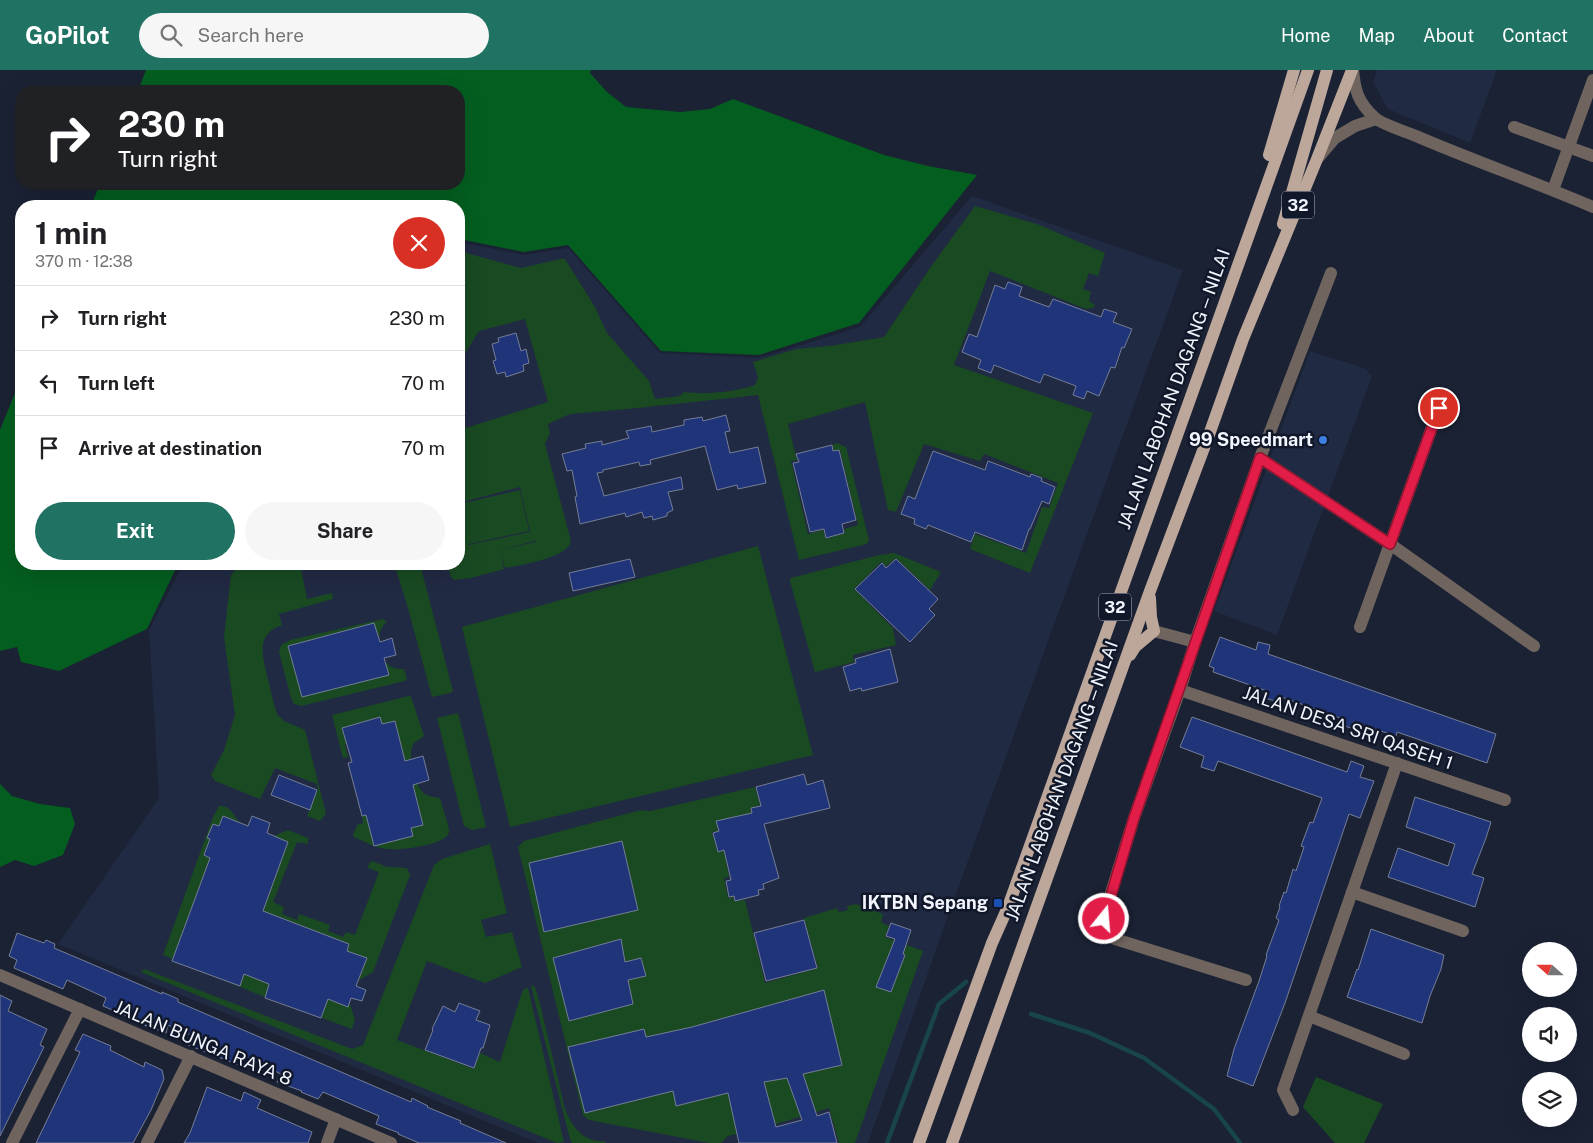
<!DOCTYPE html>
<html lang="en">
<head>
<meta charset="utf-8">
<style>
  :root { --surface:#fff; --page:#f6f6f6; --text:#202124; --muted:#757577; --line:#e0e0e0; --accent:#207263 }
  body { margin:0; font-family:"Public Sans",sans-serif; background:var(--page); color:var(--text); height:100vh; display:flex; flex-direction:column; font-size:19px; white-space:nowrap }
  * { box-sizing:border-box; margin:0 }
  p { font-size:16px; color:var(--muted) }
  .icon { flex:none; width:28px; height:28px; fill:none; stroke:currentColor; stroke-width:2; stroke-linecap:round; stroke-linejoin:round }
  .map { position:relative; flex:1; overflow:hidden }
  .sheet { position:absolute; left:15px; top:130px; width:450px; height:370px; display:flex; flex-direction:column; background:var(--surface); border-radius:20px; box-shadow:0 5px 20px #0002 }
  .sheet>* { flex:none }
  .top-card { position:absolute; left:15px; top:15px; width:450px; height:105px; border-radius:20px; box-shadow:0 5px 20px #0002; background:#202124; color:#fff; overflow:hidden }
  .needle { width:32px; rotate:291deg }
  .tools { position:absolute; left:1522px; top:872px; display:grid; gap:10px }
  .tools a { display:grid; place-items:center; width:55px; height:55px; border-radius:50%; background:var(--surface); box-shadow:0 5px 20px #0002; font-size:25px }
  .pin { position:absolute; display:grid; place-items:center; width:42px; height:42px; color:#fff; margin:-21px; border:2px solid #fff; border-radius:50%; box-shadow:0 1px 5px #0007 }
  .me { position:absolute; width:55px; margin:-28px; rotate:17deg; stroke-linejoin:round; filter:drop-shadow(0 0 4px #0008) }
  .turn { display:flex; align-items:center; gap:18px; height:105px; padding:0 20px; font-size:22px }
  .turn .icon { width:65px; height:65px; stroke-width:2.5 }
  .turn b { display:block; font-size:35px; line-height:42px }
  .round { display:grid; place-items:center; flex:none; width:52px; height:52px; border-radius:26px; background:var(--page) }
  .headline { display:flex; align-items:center; justify-content:space-between; height:85px; padding:0 20px }
  h1 { font-size:30px; font-weight:700; line-height:38px }
  .cta { display:flex; gap:10px; margin-top:auto; padding:10px 20px }
  .cta a { flex:1; height:58px; border-radius:30px; background:var(--accent); color:#fff; font-size:20px; font-weight:700; line-height:58px; text-align:center }
  .cta a+a { background:var(--page); color:var(--text) }
  ul { padding:0; list-style:none }
  li { display:flex; align-items:center; gap:15px; height:65px; padding:0 20px; border-top:1px solid var(--line) }
  li div { flex:1 }
  li b { display:block; font-size:19px }
  li em { font-style:normal }
  header { display:flex; align-items:center; gap:30px; box-sizing:border-box; height:70px; padding:0 25px; background:var(--accent); color:#fff }
  header strong { font-size:24px }
  nav { display:flex; gap:28px; margin-inline-start:auto; font-size:18px }
  .search { width:350px; height:45px; background:var(--page); display:flex; align-items:center; gap:12px; box-sizing:border-box; padding:0 18px; border-radius:28px; color:var(--muted); font-size:19px }
  .map>svg:first-child { display:block }
  .built { fill:#212a43 }
  .green { fill:#194a22; fill-rule:evenodd }
  .forest { fill:#045e20 }
  .lines { fill:none; stroke-linecap:round; stroke-linejoin:round }
  .stream { stroke:#184549; stroke-width:4.5 }
  .building { fill:#20347a; stroke:#757e96; fill-rule:evenodd }
  .minor { stroke:#6f645e; stroke-width:12 }
  .major { stroke:#bda69a; stroke-width:12 }
  .route-casing { stroke:#92132f; stroke-width:12 }
  .route { stroke:#e11d48; stroke-width:9 }
  .shop-dot { fill:#3f7fe0; stroke:#11182a; stroke-width:2 }
  .transit-dot { fill:#1a4fb4; stroke:#11182a; stroke-width:2 }
  .labels { text-anchor:middle; stroke-width:5; stroke-linejoin:round; paint-order:stroke }
  .shield { fill:#11182a; stroke:#aeb3be; stroke-width:1 }
  .shield-label { font-size:16px; font-weight:bold; fill:#f2f5fd }
  .street-label { font-size:18px; fill:#f2f5fd; stroke:#11182a }
  .poi-label { font-size:18px; font-weight:bold; fill:#f2f5fd; stroke:#11182a; text-anchor:end }
</style>
</head>
<body>
<header>
<strong>GoPilot</strong>
<div class="search"><svg class="icon" aria-label="search" viewBox="0 0 24 24"><circle cx="10" cy="10" r="6"/><path d="M15 15l6 6"/></svg>Search here</div>
<nav><a>Home</a><a>Map</a><a>About</a><a>Contact</a></nav>
</header>
<div class="map">
<svg width="1593" height="1073" viewBox="0 0 1593 1073">
  <rect width="100%" height="100%" fill="#1a2234"/>
  <g class="built">
    <polygon points="1377,0 1497,0 1470,73 1388,39 1373,12"/>
    <polygon points="972,126 1183,200 949,843 868,1073 538,1073 58,874 159,728 149,560 183,494 459,494 459,172 524,185 568,178 660,283 759,288 860,257"/>
    <polygon points="1310,281 1364,298 1372,306 1277,565 1214,541"/>
  </g>
  <g class="green">
    <path d="M975 136 1037 154 1105 183 1098 206 1089 203 1083 219 1091 222 1089 231 1095 235 1093 238 1086 239 990 201 954 295 1093 343 1030 503 970 479 975 464 1026 483 1042 437 1049 438 1058 413 984 384 980 391 924 374 896 442 888 440 865 332 788 354 797 390 791 391 808 464 823 460 826 469 845 463 844 459 858 455 840 380 834 381 832 375 837 373 846 377 869 470 867 474 799 490 758 325 638 338 570 344 548 354 550 363 545 374 571 471C568 488 521 495 505 498L501 484 504 499 471 508 454 510 451 507 447 494H459V360L548 332 525 249 479 261 466 282 459 284V181L521 198 560 189H565L595 237 607 263 649 311 655 329 680 326 684 322C704 325 736 322 755 315L758 307 753 292 796 279 830 276 884 267 930 198ZM520 417 530 462 536 472 500 480 535 471 530 462 468 475V473L469 474 529 461 520 420 460 434 459 433Z"/>
    <polygon points="758,476 813,685 510,757 462,557"/>
    <polygon points="894,483 941,502 930,520 896,488 886,496 881,492 854,519 893,558 896,575 853,585 854,592 815,602 790,511 791,508 879,485"/>
    <path d="M238 494H300L307 529 332 523 333 529 279 544 282 555C256 564 262 585 267 605 270 618 273 631 277 644L284 651 305 660 326 744 320 751 307 746 318 720 317 714 275 698 260 729 215 711 211 705 224 680 235 645 224 567 231 505 238 497Z"/>
    <polygon points="392,494 420,494 453,621 450,623 432,627 406,531 396,500"/>
    <path d="M383 549 387 552C374 561 378 586 389 595 393 599 399 599 404 599L407 608 405 611 301 636 294 634 291 628 279 582 281 575 290 570Z"/>
    <path d="M409 626 411 627 424 666C421 669 416 671 414 673 406 684 414 717 425 724 429 727 435 727 440 728 442 737 449 754 449 762 448 775 398 781 387 779 376 778 365 772 354 767L353 765 357 755 363 753 362 748 367 728 350 671 345 675 348 687 343 688 332 645Z"/>
    <polygon points="458,643 486,757 472,760 464,756 437,648"/>
    <polygon points="755,717 760,735 750,738 754,752 748,754 746,744 716,751 718,761 712,762 717,782 724,781 729,807 724,808 728,828 733,827 734,831 745,830 765,913 818,898 804,848 837,838 839,842 848,840 847,836 856,834 883,844 881,852 889,856 885,867 923,881 855,1073 839,1073 829,1038 763,1058 728,1066 721,1073 709,1073 589,1050 583,1045 518,777 524,771 641,740 650,741"/>
    <path d="M219 736C233 735 234 750 244 756 252 761 262 763 271 767L288 760 308 768V774L297 772 273 832 284 837 282 844 297 850 299 844 330 855 328 861 343 867 346 862 355 865 379 802 368 798 369 793 372 791 387 797 407 798 410 805 373 902 356 912 349 932 355 949 352 959 257 924 163 885 213 747Z"/>
    <polygon points="490,774 507,843 481,850 486,867 512,862 522,897 485,913 427,891 397,970 474,999 480,983 500,992 522,922 524,919 528,918 564,1072 557,1073 141,902 144,899 352,979 363,975 434,795 442,789"/>
    <path d="M532 915 535 917 540 934 565 1039C572 1057 584 1073 605 1071V1073H572L570 1069 531 916Z"/>
    <polygon points="1316,1007 1383,1034 1364,1073 1335,1073 1303,1037"/>
  </g>
  <g class="forest">
    <polygon points="146,0 591,0 590,3 607,22 626,37 680,42 710,39 733,29 884,85 928,96 977,105 859,253 759,285 661,281 568,175 524,182 459,169 459,136 91,136 100,114 459,114 459,21 138,21"/>
    <polygon points="21,308 21,494 178,494 147,559 59,601 21,592 17,577 0,581 0,360"/>
    <polygon points="0,714 12,726 40,734 70,738 75,754 63,785 34,796 15,790 0,797"/>
  </g>
  <g class="lines">
    <g class="stream">
      <polyline points="1031,944 1090,963 1144,988 1214,1039 1240,1073"/>
      <polyline points="887,1073 939,934 966,912"/>
    </g>
  </g>
  <g class="building">
    <polygon points="1008,212 1022,217 1019,226 1049,237 1053,229 1101,247 1104,239 1117,243 1113,252 1132,259 1124,278 1122,277 1115,298 1111,297 1099,326 1087,321 1084,329 1073,325 1076,316 1044,304 1040,313 994,295 991,303 978,298 981,290 962,282 969,264 977,267 995,215 1005,219"/>
    <polygon points="516,263 521,281 526,279 529,293 523,295 524,301 506,307 505,302 497,304 493,291 496,290 492,274 499,272 498,268"/>
    <polygon points="726,345 730,361 725,362 730,383 758,377 766,413 738,419 737,415 717,420 705,376 650,390 651,394 640,396 639,392 603,400 603,402 597,403 604,426 681,407 683,419 668,422 673,440 667,443 667,446 653,450 652,446 644,448 642,442 626,447 625,443 580,454 575,427 577,426 572,400 567,401 562,384 586,378 585,374 602,371 602,375 629,368 626,361 651,356 652,362 684,355 684,350 702,347 703,351"/>
    <polygon points="832,375 833,381 839,380 856,450 842,454 844,463 826,468 824,459 810,462 793,393 799,392 796,384"/>
    <polygon points="933,381 985,400 988,391 1030,407 1031,404 1042,408 1041,411 1055,417 1049,434 1042,431 1030,459 1029,459 1022,480 975,462 971,472 928,455 926,459 914,454 915,449 901,444 908,426 915,429"/>
    <polygon points="630,489 635,507 573,521 569,503"/>
    <polygon points="896,489 938,529 929,539 935,545 910,572 855,519 882,493 886,498"/>
    <polygon points="374,553 380,572 392,568 396,585 384,588 389,605 302,627 288,576"/>
    <polygon points="1220,567 1256,580 1258,572 1270,575 1268,584 1496,664 1487,693 1397,662 1396,666 1353,652 1351,658 1338,654 1340,648 1279,626 1278,632 1265,628 1267,621 1213,602 1214,598 1209,596"/>
    <polygon points="890,579 898,612 862,621 861,618 850,621 843,597 856,593 855,589"/>
    <polygon points="380,647 382,654 395,651 405,691 423,686 429,710 413,715 423,755 411,758 413,766 374,776 366,745 362,746 357,727 348,693 352,692 342,658"/>
    <polygon points="1192,647 1347,702 1351,691 1364,696 1360,707 1374,711 1360,748 1349,744 1285,933 1253,1016 1227,1006 1234,979 1259,911 1267,886 1266,885 1279,850 1276,848 1280,837 1279,836 1284,822 1286,823 1293,799 1296,801 1304,777 1301,776 1310,752 1313,753 1322,728 1218,691 1214,701 1201,697 1204,686 1180,677"/>
    <polygon points="804,704 807,715 823,710 830,738 764,754 779,808 763,814 764,819 758,820 759,825 735,831 734,826 729,827 726,811 731,810 724,780 718,782 713,763 719,761 716,751 752,743 751,738 761,736 756,717"/>
    <polygon points="279,705 317,720 310,740 271,725"/>
    <polygon points="1415,727 1491,752 1486,768 1472,804 1484,808 1475,837 1388,807 1398,778 1448,796 1455,774 1406,757"/>
    <polygon points="223,746 248,756 252,746 270,753 267,763 288,772 263,841 349,874 347,881 367,888 356,916 366,920 362,931 351,928 348,937 328,929 321,948 265,928 269,914 244,904 240,916 172,891 210,788 204,785 210,769 207,768 213,754 219,756"/>
    <polygon points="622,771 638,840 544,862 529,793"/>
    <polygon points="804,850 817,898 766,911 754,863"/>
    <polygon points="891,853 911,860 903,884 905,885 891,922 876,917 895,869 886,866"/>
    <polygon points="1371,859 1444,885 1441,899 1430,926 1422,953 1347,927 1357,899 1358,900"/>
    <polygon points="17,863 44,873 46,870 55,874 54,878 162,924 162,922 178,929 178,932 411,1032 412,1028 428,1036 427,1037 461,1051 460,1053 506,1073 419,1073 398,1064 399,1063 376,1054 379,1046 323,1022 318,1029 301,1022 302,1021 277,1012 281,1004 261,994 248,990 246,998 186,974 190,965 168,955 166,963 128,949 129,947 103,936 106,928 67,910 63,919 14,898 17,890 9,886"/>
    <polygon points="621,869 625,892 641,888 646,906 628,910 633,934 569,951 553,888"/>
    <path d="M824 920 842 995 803 1004 817 1046 829 1042 837 1073H739L728 1023 676 1036 673 1021 585 1043 568 977 644 959 646 967 692 957ZM787 1008 802 1050 776 1057 764 1012Z"/>
    <polygon points="0,925 12,931 8,941 47,959 40,975 44,977 0,1066"/>
    <polygon points="459,933 480,941 476,950 490,955 483,978 481,978 474,998 425,980 433,960 432,959 443,936 455,942"/>
    <polygon points="83,964 111,976 110,980 144,997 145,992 162,1000 164,1009 151,1040 133,1073 36,1073 80,982 75,980"/>
    <polygon points="207,1017 241,1031 244,1022 261,1030 257,1038 312,1062 308,1073 184,1073 190,1063"/>
  </g>
  <g class="lines">
    <g class="minor">
      <path d="M1353 0C1355 21 1358 32 1374 47 1382 55 1405 61 1416 66 1474 91 1535 112 1593 137"/>
      <polyline points="1514,57 1593,86"/>
      <polyline points="1319,87 1335,68 1355,56 1376,49"/>
      <polyline points="1553,120 1593,10"/>
      <polyline points="1260,388 1390,474 1534,576"/>
      <polyline points="1360,557 1439,338"/>
      <polyline points="1154,561 1195,572"/>
      <polyline points="1180,620 1505,730"/>
      <polyline points="1352,822 1463,861"/>
      <polyline points="0,905 391,1073"/>
      <polyline points="1246,910 1115,869 1104,859 1103,849 1134,748 1180,620 1195,572 1260,388 1331,203"/>
      <polyline points="1309,946 1404,984"/>
      <polyline points="1293,1040 1283,1020 1397,693"/>
      <polyline points="12,1073 80,939"/>
      <polyline points="147,1073 191,986"/>
      <polyline points="327,1073 336,1049"/>
    </g>
    <g class="major">
      <polyline points="1269,85 1294,0"/>
      <polyline points="1283,154 1327,0"/>
      <polyline points="1130,585 1135,577 1154,561 1151,547 1150,528"/>
      <polyline points="919,1073 992,873 1008,837 1308,0"/>
      <polyline points="952,1073 1150,521 1210,362 1243,269 1317,89 1352,0"/>
    </g>
  </g>
  <g class="lines">
    <defs>
      <polyline id="route" points="1104,849 1134,748 1260,388 1390,474 1439,338"/>
    </defs>
    <use href="#route" class="route-casing"/>
    <use href="#route" class="route"/>
  </g>
  <circle class="shop-dot" cx="1323" cy="370" r="5"/>
  <rect class="transit-dot" x="993" y="828" width="10" height="10" rx="2.5"/>
  <g class="labels">
    <g class="shield">
      <rect x="1282" y="121.5" width="32" height="27" rx="4"/>
      <rect x="1099" y="523.5" width="32" height="27" rx="4"/>
    </g>
    <g class="shield-label">
      <text x="1298" y="141">32</text>
      <text x="1115" y="543">32</text>
    </g>
    <g class="street-label">
      <text transform="translate(1174 319) rotate(-70)" y="6">JALAN LABOHAN DAGANG ‒ NILAI</text>
      <text transform="translate(1348 658) rotate(19)" y="6">JALAN DESA SRI QASEH 1</text>
      <text transform="translate(1062 711) rotate(-70)" y="6">JALAN LABOHAN DAGANG ‒ NILAI</text>
      <text transform="translate(203 973) rotate(23)" y="6">JALAN BUNGA RAYA 8</text>
    </g>
    <g class="poi-label">
      <text x="1313" y="376">99 Speedmart</text>
      <text x="988" y="839">IKTBN Sepang</text>
    </g>
  </g>
</svg>
<div class="tools">
<a><svg class="needle" viewBox="-14 -14 28 28"><path d="M0-13l5 13h-10z" fill="#e53935"/><path d="M0 13l5-13h-10z" fill="#757577"/></svg></a>
<a><svg class="icon" aria-label="sound" viewBox="0 0 24 24"><path d="M4 9h4l5-4v14l-5-4H4zM17 9q2 3 0 6"/></svg></a>
<a><svg class="icon" aria-label="layers" viewBox="0 0 24 24"><path d="M12 4l9 5-9 5-9-5zM3 14l9 5 9-5"/></svg></a>
</div>
<div class="pin" style="left:1439px;top:338px;background:#d93025"><svg class="icon" aria-label="arrive" viewBox="0 0 24 24"><path d="M6 21V4h12l-3 4 3 4H6"/></svg></div>
<svg class="me" style="left:1104px;top:849px" viewBox="-20 -20 40 40"><circle r="17" fill="#e11d48" stroke="#fff" stroke-width="3"/><path d="M0-11L8 9 0 5-8 9z" fill="#fff"/></svg>
<div class="top-card">
<div class="turn"><svg class="icon" aria-label="right" viewBox="0 0 24 24"><path d="M7 20v-9h11M14 6l5 5-5 5"/></svg><div><b>230 m</b>Turn right</div></div>
</div>
<section class="sheet">
<div class="headline"><div><h1>1 min</h1><p>370 m · 12:38</p></div><a class="round" style="background:#d93025;color:#fff"><svg class="icon" aria-label="close" viewBox="0 0 24 24"><path d="M6 6l12 12M18 6L6 18"/></svg></a></div>
<ul>
<li><svg class="icon" aria-label="right" viewBox="0 0 24 24"><path d="M7 20v-9h11M14 6l5 5-5 5"/></svg><div><b>Turn right</b></div><em>230 m</em></li>
<li><svg class="icon" aria-label="left" viewBox="0 0 24 24"><path d="M17 20v-9H6M10 6l-5 5 5 5"/></svg><div><b>Turn left</b></div><em>70 m</em></li>
<li><svg class="icon" aria-label="arrive" viewBox="0 0 24 24"><path d="M6 21V4h12l-3 4 3 4H6"/></svg><div><b>Arrive at destination</b></div><em>70 m</em></li>
</ul>
<div class="cta"><a>Exit</a><a>Share</a></div>
</section>
</div>
</body>
</html>
